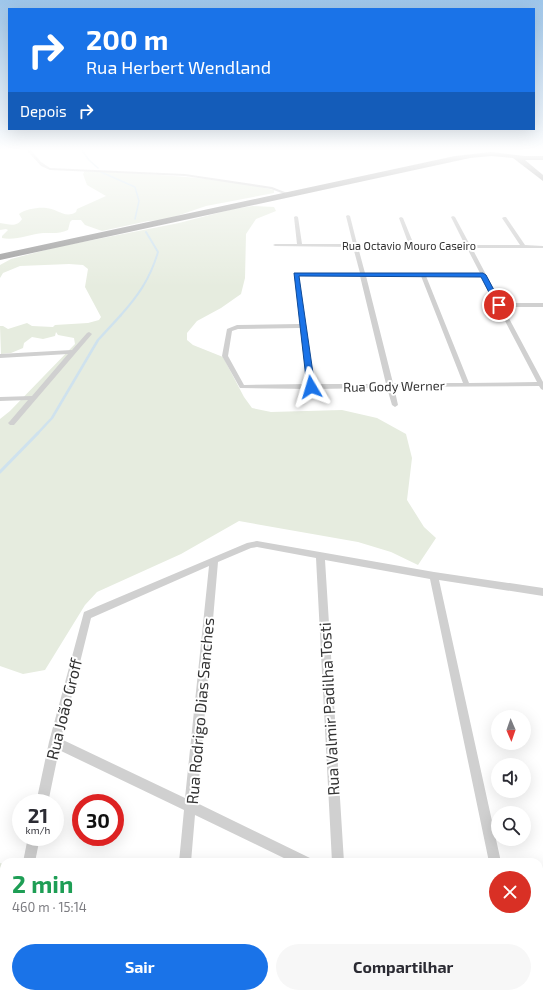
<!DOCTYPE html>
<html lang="pt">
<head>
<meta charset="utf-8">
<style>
  :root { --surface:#fff; --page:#f7f7f7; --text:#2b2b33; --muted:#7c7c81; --accent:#1a73e8 }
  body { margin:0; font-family:"Exo 2",sans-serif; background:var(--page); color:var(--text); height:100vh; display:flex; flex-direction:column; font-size:15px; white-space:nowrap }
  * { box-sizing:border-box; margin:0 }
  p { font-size:13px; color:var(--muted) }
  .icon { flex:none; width:22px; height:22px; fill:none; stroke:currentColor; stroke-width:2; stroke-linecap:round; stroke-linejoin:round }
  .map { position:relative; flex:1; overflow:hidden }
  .drawer { position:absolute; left:0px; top:858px; width:543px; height:140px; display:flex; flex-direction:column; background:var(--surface); border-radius:12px 12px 0 0; box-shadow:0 4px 16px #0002 }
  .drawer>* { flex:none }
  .hud { position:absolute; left:8px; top:8px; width:527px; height:122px; border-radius:0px; box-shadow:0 4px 16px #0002; background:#1a73e8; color:#fff; overflow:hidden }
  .needle { width:26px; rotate:178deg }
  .buttons { position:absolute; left:491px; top:710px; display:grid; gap:8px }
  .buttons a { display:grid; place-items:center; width:40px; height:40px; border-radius:50%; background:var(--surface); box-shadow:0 4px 16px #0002; font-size:20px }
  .speed { position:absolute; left:12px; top:794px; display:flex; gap:8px; font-size:20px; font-weight:700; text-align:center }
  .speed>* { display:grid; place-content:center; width:52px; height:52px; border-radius:50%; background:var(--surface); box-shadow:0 4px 16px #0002; line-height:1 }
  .speed small { font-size:10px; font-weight:400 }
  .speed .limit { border:6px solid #d22; background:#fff; color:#111 }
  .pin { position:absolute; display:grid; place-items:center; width:34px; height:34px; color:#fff; margin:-17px; border:2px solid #fff; border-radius:50%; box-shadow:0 1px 4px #0007 }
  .me { position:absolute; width:44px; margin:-22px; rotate:353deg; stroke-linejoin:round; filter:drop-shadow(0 0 3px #0008) }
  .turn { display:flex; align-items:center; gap:14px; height:84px; padding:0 12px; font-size:18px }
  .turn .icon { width:52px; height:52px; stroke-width:2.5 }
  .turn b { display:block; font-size:28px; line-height:34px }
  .then { display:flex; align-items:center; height:38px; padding:0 12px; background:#0003; gap:8px; font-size:15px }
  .round { display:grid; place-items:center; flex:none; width:42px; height:42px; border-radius:21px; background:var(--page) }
  .overview { display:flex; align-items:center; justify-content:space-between; height:68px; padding:0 12px }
  h1 { font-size:24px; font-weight:700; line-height:30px; color:#1e9e55 }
  .cta { display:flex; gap:8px; margin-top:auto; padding:8px 12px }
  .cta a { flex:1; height:46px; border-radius:24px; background:var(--accent); color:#fff; font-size:16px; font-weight:700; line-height:46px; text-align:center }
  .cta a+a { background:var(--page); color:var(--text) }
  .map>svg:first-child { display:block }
  .green { fill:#e6ecdf }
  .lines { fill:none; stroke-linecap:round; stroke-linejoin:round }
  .stream-far3 { stroke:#cfe2ee; stroke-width:1.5 }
  .stream-far2 { stroke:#cfe2ee; stroke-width:2 }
  .stream-far1 { stroke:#cfe2ee; stroke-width:2.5 }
  .stream { stroke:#cfe2ee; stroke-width:3 }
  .street { fill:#d0d0d0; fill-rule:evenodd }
  .highway { fill:#9a9a9a; fill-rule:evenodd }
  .route { fill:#1a73e8; stroke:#114b97 }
  .labels { text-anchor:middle; stroke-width:4; stroke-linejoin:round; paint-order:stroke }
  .far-street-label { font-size:11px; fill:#333; stroke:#fff }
  .street-label { font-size:13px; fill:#333; stroke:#fff }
  .near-street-label { font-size:16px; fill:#333; stroke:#fff }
</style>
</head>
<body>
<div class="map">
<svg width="543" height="998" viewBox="0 0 543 998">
  <rect width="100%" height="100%" fill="#fff"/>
  <g class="green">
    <path d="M85 171C148 174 212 176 274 190V193L206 206 165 220 148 221 102 231 85 225 81 220H72L70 222 68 230C60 234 52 233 43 233 30 234 15 241 2 238V236L8 230 6 229 0 230V223C8 224 17 228 22 219L19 214C25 209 39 207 46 208 58 209 65 219 76 212L77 209 106 196 87 185 83 174Z"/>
    <polygon points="253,206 274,207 276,211 256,219 246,234 245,278 241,294 221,308 197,321 187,333 187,340 193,345 223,357 244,397 252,408 271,412 342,410 377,418 406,434 412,458 407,500 424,527 436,538 418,565 391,552 358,542 239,521 181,554 97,592 85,605 45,670 23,674 0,666 0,419 10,411 75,344 74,338 58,335 56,332 55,336 43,339 32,337 24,343 23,348 11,353 1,354 0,326 3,326 8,329 27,323 32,326 53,327 55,325 88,323 99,320 101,317 85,287 88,269 83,265 69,264 20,266 3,273 0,278 0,265 11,259 57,247 179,223 233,209"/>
    <polygon points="0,863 4,864 4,921 0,922"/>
    <polygon points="4,961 4,994 83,994 86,998 0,998 0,962"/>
    <polygon points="149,994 216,994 221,998 150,998"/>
  </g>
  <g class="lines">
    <g class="stream-far3">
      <polyline points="80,148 89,160 98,168"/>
      <polyline points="101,172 135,187 139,201 135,219"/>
    </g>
    <path class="stream-far2" d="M120 316C138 296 150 279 158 252L146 232"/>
    <polyline class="stream-far1" points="37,434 52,418 98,340 121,315"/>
    <polyline class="stream" points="0,472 38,433"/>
    <g class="street">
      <polygon points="25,148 29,148 41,162 50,168 185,174 272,187 290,194 287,195 271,189 185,176 50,170 41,166"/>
      <path d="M348 215 350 216 357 244 409 245 399 218 401 217 403 218 414 245H465L451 217 453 216 455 217 470 245H520L502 218 504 217H506L525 245 543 246V248H472L501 303H543V307H503L543 382V390L541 389 539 386 394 387 398 405 395 407 392 405 387 388 311 389 240 388 222 356 227 329 237 325 300 324 294 273H360L353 247 275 246 273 245 275 244H297L294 217 296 216 298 217 302 244H353L346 216ZM358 247 467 248 480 273H365ZM299 276H360L386 384H314ZM366 276H421L463 383H393ZM426 276 482 277 537 382 469 383ZM300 328 307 384 244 385 228 356 232 331 238 329Z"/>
      <polygon points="89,332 92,334 14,425 10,425 8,423 10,421 28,400 0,401 0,397 32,396 68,354 0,358 0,354 72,350 87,333"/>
      <path d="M257 541 434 572 543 588V596L439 580 501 862H489L430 579 325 560 344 862H332L316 558 257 547 251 548 218 562 197 803 310 858 312 862H292L195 815 191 862H179L184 810 59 750 48 803H36L49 742 84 612 247 543ZM209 566 185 798 61 739 91 618Z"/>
      <polygon points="28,837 40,837 35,862 23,862"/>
      <polygon points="539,967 543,969 543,983 539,981"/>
      <rect x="341" y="994" width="14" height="4"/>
      <rect x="517" y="994" width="14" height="4"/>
    </g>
    <polygon class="highway" points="491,152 525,156 543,156 543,160 525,160 543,175 543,181 513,158 491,156 470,158 0,260 0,254 455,156"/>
  </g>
  <linearGradient id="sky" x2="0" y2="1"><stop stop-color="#9ec6ea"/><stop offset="0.52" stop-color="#fff"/><stop offset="1" stop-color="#fff" stop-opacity="0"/></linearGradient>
  <rect width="543" height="287" fill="url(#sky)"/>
  <polygon class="route" points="294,273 483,273 486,275 502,305 496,306 481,277 299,276 315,387 311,389 307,387"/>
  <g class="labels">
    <g class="far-street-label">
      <text x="409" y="250">Rua Octavio Mouro Caseiro</text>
    </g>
    <g class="street-label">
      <text transform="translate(394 386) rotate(-1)" y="5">Rua Gody Werner</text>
    </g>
    <g class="near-street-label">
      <text transform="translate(64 709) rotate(-76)" y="6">Rua João Groff</text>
      <text transform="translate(329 709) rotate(-93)" y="6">Rua Valmir Padilha Tosti</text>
      <text transform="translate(200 711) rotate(-85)" y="6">Rua Rodrigo Dias Sanches</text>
    </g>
  </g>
</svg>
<div class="buttons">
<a><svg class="needle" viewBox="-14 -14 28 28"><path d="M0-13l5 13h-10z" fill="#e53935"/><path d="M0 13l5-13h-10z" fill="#7c7c81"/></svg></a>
<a><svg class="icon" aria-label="sound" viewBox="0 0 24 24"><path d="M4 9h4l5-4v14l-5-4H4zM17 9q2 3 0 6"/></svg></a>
<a><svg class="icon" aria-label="search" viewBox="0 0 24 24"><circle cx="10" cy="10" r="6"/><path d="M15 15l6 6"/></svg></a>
</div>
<div class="speed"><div>21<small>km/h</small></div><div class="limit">30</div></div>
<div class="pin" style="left:499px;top:305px;background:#d93025"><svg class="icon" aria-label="arrive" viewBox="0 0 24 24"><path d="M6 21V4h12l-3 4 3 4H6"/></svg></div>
<svg class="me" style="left:311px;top:387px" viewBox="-20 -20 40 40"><path d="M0-17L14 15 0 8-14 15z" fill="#1a73e8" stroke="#fff" stroke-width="4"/></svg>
<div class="hud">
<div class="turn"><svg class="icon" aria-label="right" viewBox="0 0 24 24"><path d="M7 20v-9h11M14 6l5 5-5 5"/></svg><div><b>200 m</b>Rua Herbert Wendland</div></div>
<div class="then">Depois<svg class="icon" aria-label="right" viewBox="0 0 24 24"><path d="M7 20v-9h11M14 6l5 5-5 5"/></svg></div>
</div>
<section class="drawer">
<div class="overview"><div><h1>2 min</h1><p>460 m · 15:14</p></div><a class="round" style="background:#d93025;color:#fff"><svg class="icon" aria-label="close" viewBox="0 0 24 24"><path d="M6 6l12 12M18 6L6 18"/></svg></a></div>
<div class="cta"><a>Sair</a><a>Compartilhar</a></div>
</section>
</div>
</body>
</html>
